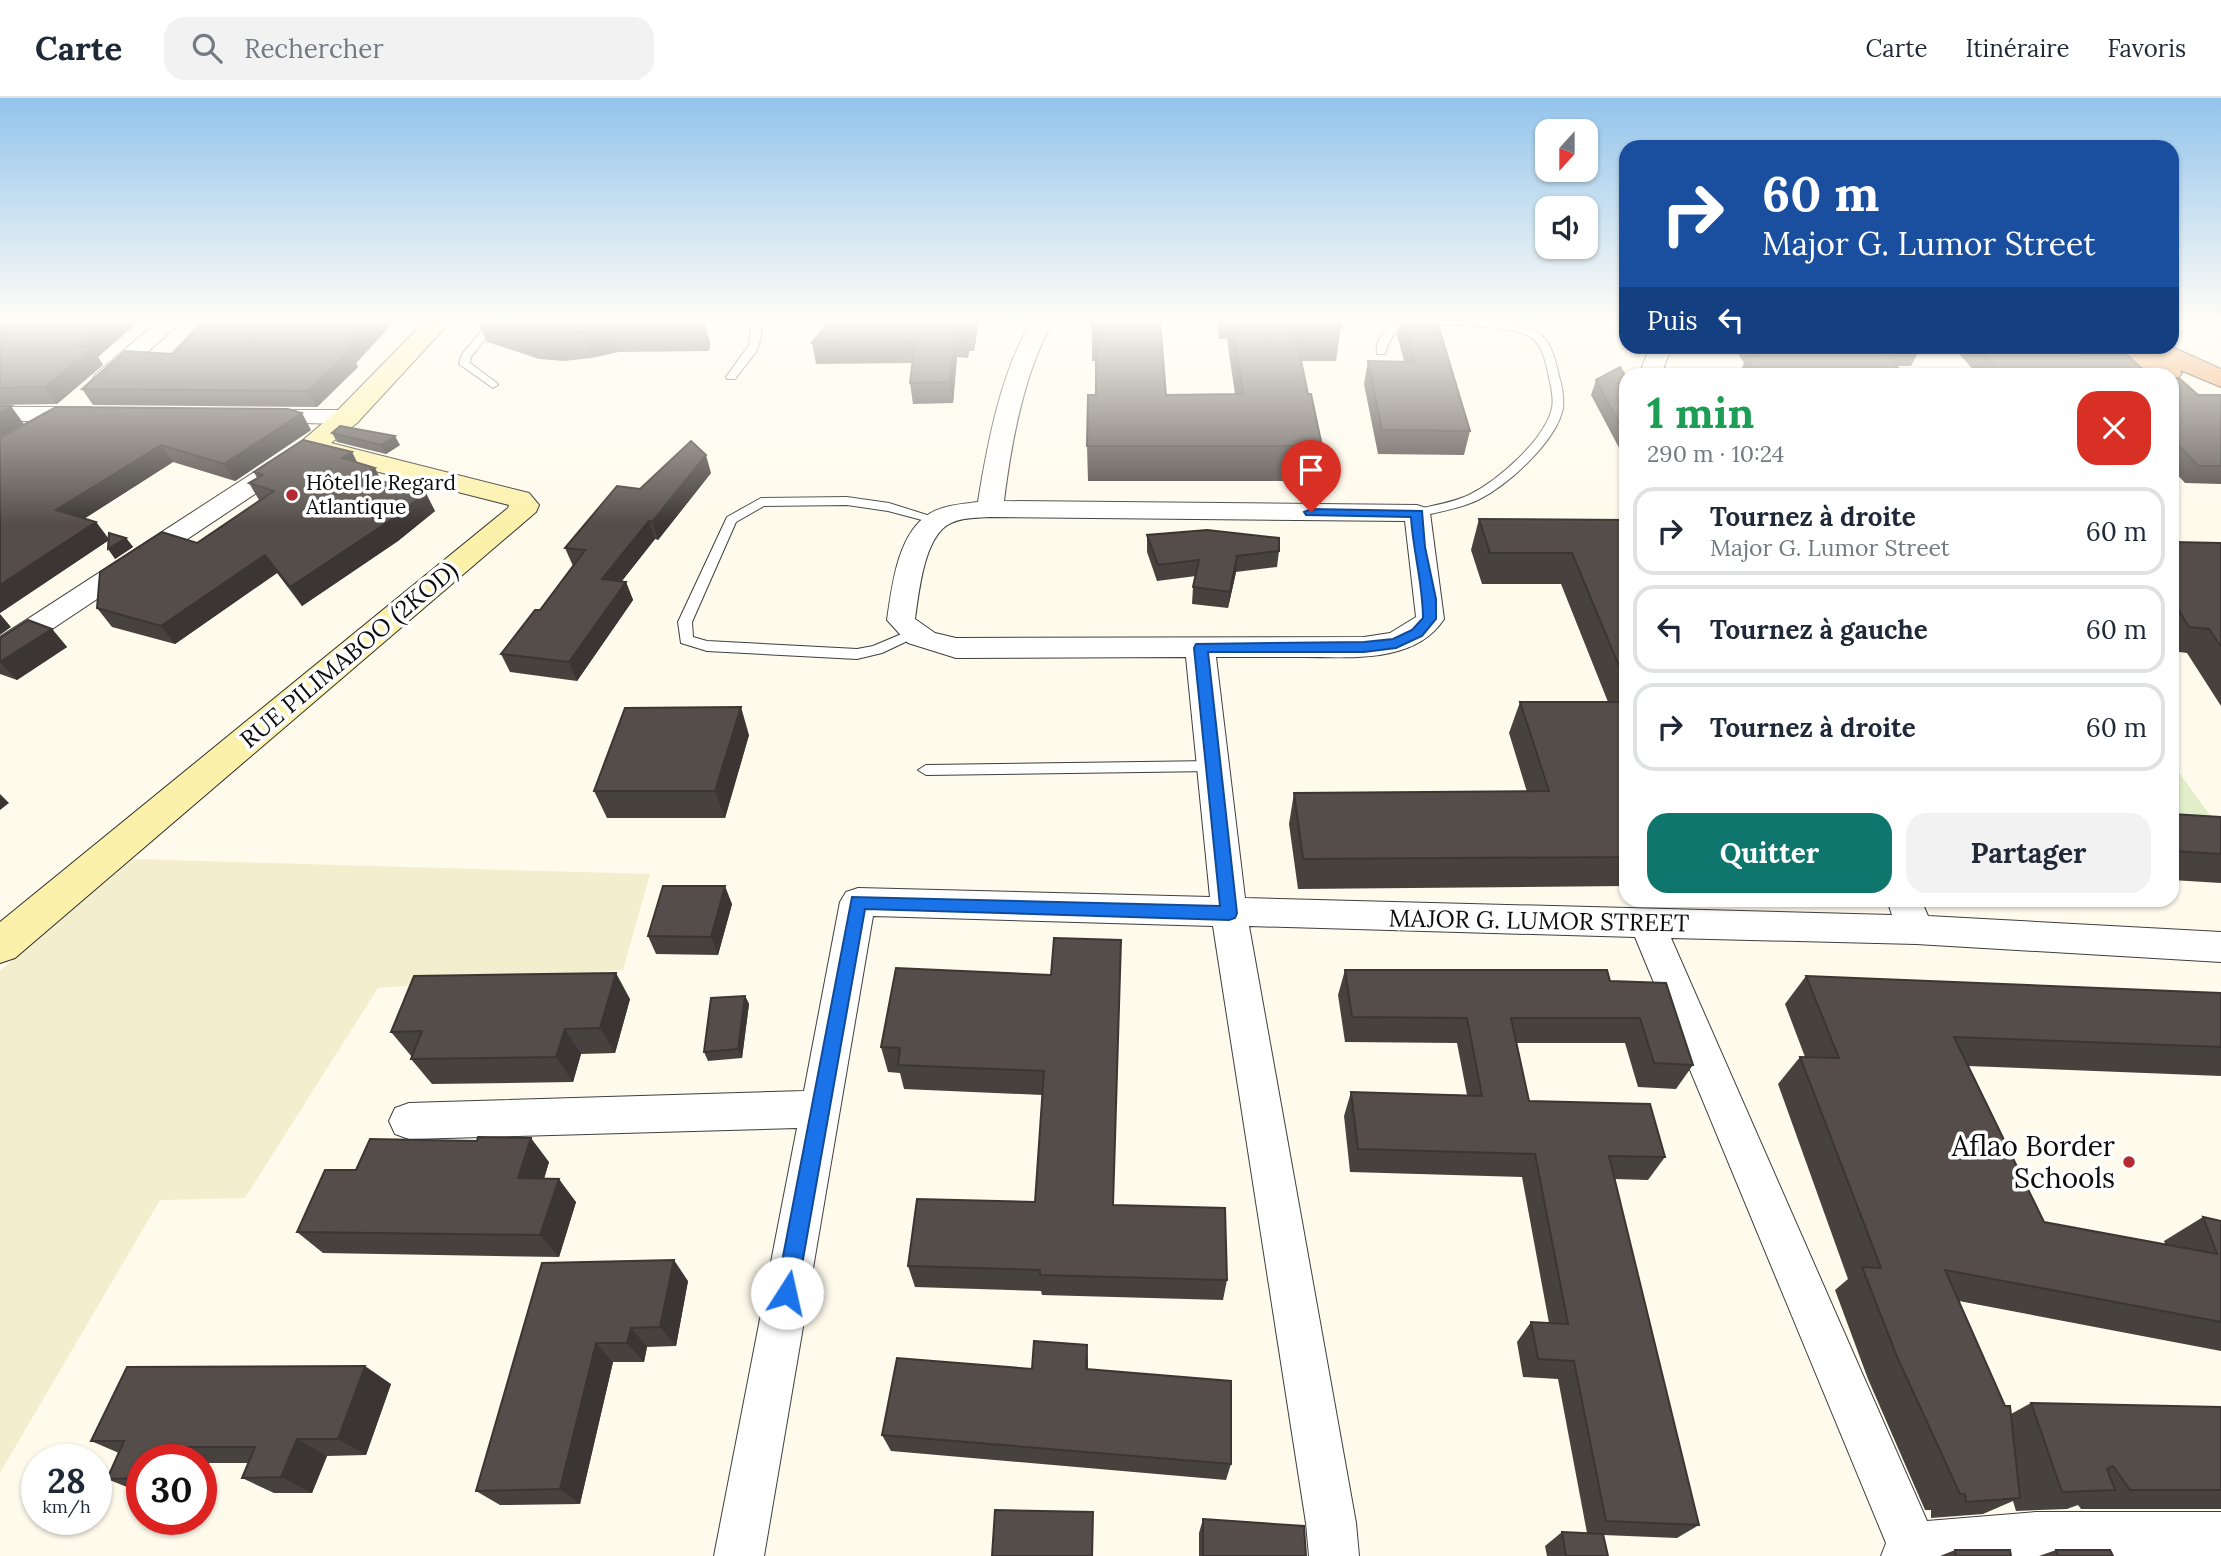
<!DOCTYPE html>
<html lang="fr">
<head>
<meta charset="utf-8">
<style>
  :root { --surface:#fff; --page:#f2f2f3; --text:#1f2937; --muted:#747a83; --line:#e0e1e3; --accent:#0f766e }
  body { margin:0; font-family:Lora,serif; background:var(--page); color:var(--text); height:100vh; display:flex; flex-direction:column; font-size:26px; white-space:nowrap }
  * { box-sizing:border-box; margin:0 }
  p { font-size:23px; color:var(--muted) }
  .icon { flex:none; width:38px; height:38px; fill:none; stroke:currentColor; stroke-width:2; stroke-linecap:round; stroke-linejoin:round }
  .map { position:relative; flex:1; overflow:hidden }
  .drawer { position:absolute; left:1619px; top:270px; width:560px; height:539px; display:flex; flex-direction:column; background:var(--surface); border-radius:21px; box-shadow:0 2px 5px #0004 }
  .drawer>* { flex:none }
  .banner { position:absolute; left:1619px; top:42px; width:560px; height:214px; border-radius:21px; box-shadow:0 2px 5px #0004; background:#1a4fa0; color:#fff; overflow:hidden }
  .needle { width:46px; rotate:201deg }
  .fabs { position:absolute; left:1535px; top:21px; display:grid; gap:14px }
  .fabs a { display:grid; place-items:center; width:63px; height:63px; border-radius:14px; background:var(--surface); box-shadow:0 2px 5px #0004; font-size:35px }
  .speed { position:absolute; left:21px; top:1346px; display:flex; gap:14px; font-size:35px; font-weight:700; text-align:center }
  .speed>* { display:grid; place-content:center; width:91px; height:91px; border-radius:50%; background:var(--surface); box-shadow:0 2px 5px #0004; line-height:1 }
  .speed small { font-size:18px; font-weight:400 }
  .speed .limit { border:10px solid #d22; background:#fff; color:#111 }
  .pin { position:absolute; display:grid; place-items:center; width:60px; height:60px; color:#fff; margin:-72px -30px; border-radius:50% 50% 50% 0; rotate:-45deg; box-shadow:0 0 7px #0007 }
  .pin .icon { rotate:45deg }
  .me { position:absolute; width:77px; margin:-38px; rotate:10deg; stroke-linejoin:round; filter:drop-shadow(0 0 5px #0008) }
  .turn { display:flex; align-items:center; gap:24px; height:147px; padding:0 28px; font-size:32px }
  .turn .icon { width:91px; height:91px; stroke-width:2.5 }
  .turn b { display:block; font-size:49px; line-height:60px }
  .then { display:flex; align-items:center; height:66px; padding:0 28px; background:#0003; gap:14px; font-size:26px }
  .round { display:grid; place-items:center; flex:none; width:74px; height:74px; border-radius:21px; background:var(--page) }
  .head { display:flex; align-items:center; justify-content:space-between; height:119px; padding:0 28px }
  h1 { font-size:42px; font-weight:700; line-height:52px; color:#1e9e55 }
  .action { display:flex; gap:14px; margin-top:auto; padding:14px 28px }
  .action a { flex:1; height:80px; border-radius:21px; background:var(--accent); color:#fff; font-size:28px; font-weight:700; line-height:80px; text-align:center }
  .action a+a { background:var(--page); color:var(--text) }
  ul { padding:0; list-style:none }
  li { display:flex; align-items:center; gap:21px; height:88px; margin:0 14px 10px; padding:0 14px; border:4px solid var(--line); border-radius:21px }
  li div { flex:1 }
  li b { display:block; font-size:26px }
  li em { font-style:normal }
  header { display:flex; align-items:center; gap:42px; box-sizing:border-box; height:98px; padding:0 35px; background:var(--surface); border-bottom:2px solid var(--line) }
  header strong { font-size:33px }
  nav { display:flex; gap:38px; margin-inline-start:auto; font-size:24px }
  .search { width:490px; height:63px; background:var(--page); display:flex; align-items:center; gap:18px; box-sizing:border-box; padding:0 24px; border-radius:21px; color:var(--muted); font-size:26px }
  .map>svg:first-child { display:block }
  .farmland { fill:#f3efce }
  .pitch { fill:#e2eec9 }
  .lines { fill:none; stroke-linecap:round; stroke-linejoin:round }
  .lane-casing { stroke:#3f3f3f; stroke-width:2 }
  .street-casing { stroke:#3f3f3f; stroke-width:2 }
  .secondary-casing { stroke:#2e2e2e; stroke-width:2 }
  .highway-casing { stroke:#1d1d1d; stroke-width:2 }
  .lane { fill:#fff; fill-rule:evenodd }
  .street { fill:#fff; fill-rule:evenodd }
  .secondary { fill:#fcf1aa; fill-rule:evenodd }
  .highway { fill:#ee9b5a; fill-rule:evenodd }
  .wall { fill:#48423f }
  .shaded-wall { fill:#3b3633 }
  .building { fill:#544d49; stroke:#3b3633; stroke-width:2 }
  .route { fill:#1a73e8; stroke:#114b97; stroke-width:2 }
  .poi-dot { fill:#b62a34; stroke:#fff; stroke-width:2.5 }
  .labels { text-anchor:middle; stroke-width:7; stroke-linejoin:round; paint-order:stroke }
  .far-poi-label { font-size:21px; fill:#0c0c0c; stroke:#fff; text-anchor:start }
  .street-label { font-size:24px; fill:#0c0c0c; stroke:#fff }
  .near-poi-label { font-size:28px; fill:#0c0c0c; stroke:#fff; text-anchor:end }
</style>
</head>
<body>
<header>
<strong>Carte</strong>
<div class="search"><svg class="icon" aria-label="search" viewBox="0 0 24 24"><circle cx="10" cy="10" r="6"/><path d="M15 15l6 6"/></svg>Rechercher</div>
<nav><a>Carte</a><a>Itinéraire</a><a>Favoris</a></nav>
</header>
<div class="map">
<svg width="2221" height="1458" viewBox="0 0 2221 1458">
  <rect width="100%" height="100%" fill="#fefaec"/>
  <polygon class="farmland" points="133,761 650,776 623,872 378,890 245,1100 160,1102 0,1375 0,873"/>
  <polygon class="pitch" points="2172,665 2217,727 2172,725"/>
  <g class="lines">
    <defs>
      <g id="lane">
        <polygon points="490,223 500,223 471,259 470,265 497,285 498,287 493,290 459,266 462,256"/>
        <polygon points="752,223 762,223 761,240 756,254 735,281 727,281 726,279 749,247"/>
        <path d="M1408 223C1440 223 1514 217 1539 235 1552 245 1556 264 1559 278 1562 288 1564 299 1563 310 1557 343 1508 387 1478 402 1459 411 1437 414 1417 419L1413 418V412C1432 408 1451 405 1469 397 1497 383 1545 342 1552 310 1554 300 1551 289 1549 279 1546 266 1543 248 1532 240 1515 227 1422 222 1402 231 1390 236 1389 246 1385 256H1377C1374 238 1391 226 1408 223Z"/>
        <polygon points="847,399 889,405 943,422 937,426 888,413 847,407 764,408 736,424 692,524 693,539 707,543 857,551 873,548 911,532 918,536 916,539 882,555 857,561 707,553 681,545 678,524 727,419 761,400"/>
        <polygon points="1213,663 1221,668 1213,673 926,677 918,672 926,667"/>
      </g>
      <g id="street">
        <polygon points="158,223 182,223 111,287 95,287 92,282 95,277"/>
        <path d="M1032 223H1054C1024 271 1011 347 1004 403L1417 407 1426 410 1430 415 1444 521C1415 566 1350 559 1303 559 1274 559 1245 559 1216 559L1245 800 1892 817 1887 802H1921L1928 818 2221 834V864L1916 846 1671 840 1927 1423 2036 1414H2221V1458H1881L1886 1445 1635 839 1249 828 1356 1425 1359 1458H1309L1306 1425 1213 828 873 818 764 1458H714L797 1030 409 1041 395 1036 389 1023 395 1010 409 1005 804 993 840 804 846 794 858 790 1210 799 1186 559 956 560 908 545 887 522C892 489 897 436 929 416 943 407 963 406 978 404 987 348 1001 272 1032 223ZM990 419 1405 423 1416 519 1390 535 1364 539 956 540 935 535 915 521C919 494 924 437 951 425 963 419 978 420 990 419Z"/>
        <polygon points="1650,248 1672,248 1664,269 1668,276 1646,276 1642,269"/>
        <polygon points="0,309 89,309 97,311 101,316 97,321 89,323 0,323"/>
        <polygon points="259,312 347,312 355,314 359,319 355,324 347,326 251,324 247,319 251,314"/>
        <polygon points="288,356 297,358 300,363 297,368 10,559 0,562 0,539 279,358"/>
      </g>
      <polygon id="secondary" points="425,223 451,223 357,325 331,345 529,395 539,407 536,414 15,860 0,865 0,824 508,410 509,407 300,354 296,348 337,313"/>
      <polygon id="highway" points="2098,248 2132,248 2137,251 2136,248 2170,248 2221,271 2221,289 2180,272 2182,275 2178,281 2172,282 2172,276 2151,276 2101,253"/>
    </defs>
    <use href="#lane" class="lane-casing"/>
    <use href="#street" class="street-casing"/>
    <use href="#secondary" class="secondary-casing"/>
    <use href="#highway" class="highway-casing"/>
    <use href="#lane" class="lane"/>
    <use href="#street" class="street"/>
    <use href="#secondary" class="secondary"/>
    <use href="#highway" class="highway"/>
  </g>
  <g class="wall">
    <polygon points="0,223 139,223 98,259 103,267 57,306 0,307"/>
    <polygon points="203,223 391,223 392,226 356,265 358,269 317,309 93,307 82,291 172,256"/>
    <polygon points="478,223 704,223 710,245 709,253 618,254 591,260 564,263 539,261 487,244"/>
    <polygon points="979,223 974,253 969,253 968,260 957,259 953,305 913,306 910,285 912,265 816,266 812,245"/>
    <polygon points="1092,223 1166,297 1235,296 1227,241 1219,241 1217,223 1339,223 1341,229 1336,263 1301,263 1308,296 1322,348 1317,383 1088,383 1087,348 1096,297 1096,263 1092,263"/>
    <polygon points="1400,223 1437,223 1470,333 1464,357 1378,356 1364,286 1368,263 1404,263 1397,237"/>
    <polygon points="2199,223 2221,223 2221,224 2200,224"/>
    <polygon points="1733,248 1915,248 1919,253 1911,268 1896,268 1903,276 1741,276 1740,274 1744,265"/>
    <polygon points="1952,248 2070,248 2078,256 2148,276 1977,276"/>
    <polygon points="1626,279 1626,363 1591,297 1596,282"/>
    <polygon points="2172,280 2198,297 2221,297 2221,386 2185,385 2172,371"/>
    <polygon points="311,332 235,383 173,364 84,421 96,424 109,441 126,440 133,449 115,461 109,442 0,515 0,340"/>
    <polygon points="332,335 400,347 386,356 337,344"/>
    <polygon points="352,354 357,365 382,383 435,413 398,443 302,508 277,475 175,546 112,529 97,510 197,445 259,402 249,385 257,380 254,374"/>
    <polygon points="711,375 658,442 655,441 622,483 626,484 633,502 577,583 510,574 501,556 540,512 573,468 565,450 640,391"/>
    <polygon points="1479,421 1626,422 1626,788 1298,791 1289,726 1294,695 1527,694 1509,635 1520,604 1608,604 1561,486 1482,486 1471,452"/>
    <polygon points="1147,437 1279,453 1277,469 1236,474 1228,510 1192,506 1193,489 1196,478 1157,483 1147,454"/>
    <polygon points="2172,444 2221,445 2221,608 2187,555 2172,553"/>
    <polygon points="52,531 67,549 17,582 0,576 0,540"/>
    <polygon points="749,637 725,720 607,720 594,693"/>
    <polygon points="2172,716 2221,719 2221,785 2172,782"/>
    <polygon points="732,806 718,857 656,856 648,838"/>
    <polygon points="1345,872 1610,883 1693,967 1676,991 1638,989 1625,945 1516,945 1529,1003 1665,1059 1648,1082 1615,1081 1699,1427 1677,1440 1603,1437 1608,1458 1547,1458 1545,1448 1562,1434 1587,1435 1558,1281 1523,1279 1517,1244 1531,1224 1549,1225 1522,1079 1350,1074 1344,1018 1351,994 1467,997 1457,945 1345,944 1338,897"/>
    <polygon points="1051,877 1114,1107 1227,1182 1223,1202 1042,1197 1041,1193 915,1189 908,1168 1035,1104 1042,997 904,991 900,975 888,974 881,949"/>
    <polygon points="1806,878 2221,895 2221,978 1968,968 2044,1124 2165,1146 2164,1143 2203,1119 2221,1123 2221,1253 1959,1203 2005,1308 2011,1316 2031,1305 2221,1309 2221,1411 2081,1411 2078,1407 2067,1411 2016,1413 2013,1403 1983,1416 1931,1420 1931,1412 1925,1412 1868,1281 1835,1192 1848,1181 1778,986 1800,959 1805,959 1785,906"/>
    <polygon points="745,898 749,906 742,960 708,963 704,954"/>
    <polygon points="630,901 615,955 581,956 573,984 432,986 411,961 412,959 391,934"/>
    <polygon points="549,1064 544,1081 576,1104 559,1159 323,1155 297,1134 356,1072"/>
    <polygon points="542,1165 688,1183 676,1248 647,1249 644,1264 613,1264 580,1406 500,1407 476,1393"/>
    <polygon points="1087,1247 1088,1272 1231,1366 1226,1382 891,1353 882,1337"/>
    <polygon points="391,1286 366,1357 327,1358 312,1395 274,1395 242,1380 248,1365 209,1365 201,1383 201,1362 142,1362 142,1395 107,1381 119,1355 91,1343"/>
    <polygon points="1203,1421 1306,1458 1199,1458 1199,1435"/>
    <polygon points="1955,1452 2011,1458 1940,1458"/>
    <polygon points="2056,1452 2113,1458 2039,1458"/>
  </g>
  <g class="shaded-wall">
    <polygon points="109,223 139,223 98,259 103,267 57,306 45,289 78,249"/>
    <polygon points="373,223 391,223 392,226 356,265 358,269 317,309 308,293"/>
    <polygon points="703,223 704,223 710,245 709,253 702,227"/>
    <polygon points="974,223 979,223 974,253 972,232"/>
    <polygon points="610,228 618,254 591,260 583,234"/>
    <polygon points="967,232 969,253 968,260 966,239"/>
    <polygon points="955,238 957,259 953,305 950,284"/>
    <polygon points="11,308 24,326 0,339 0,315"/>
    <polygon points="302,315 311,332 235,383 224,366"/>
    <polygon points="395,338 400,347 386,356 381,347"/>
    <polygon points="161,347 173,364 69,430 56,412"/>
    <polygon points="352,354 361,372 342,360"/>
    <polygon points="706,357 711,375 658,442 652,424"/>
    <polygon points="375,370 384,388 362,378"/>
    <polygon points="426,395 435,413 398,443 302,508 290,489"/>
    <polygon points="649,423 655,441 609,499 602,481"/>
    <polygon points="96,424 109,442 0,515 0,487"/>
    <polygon points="126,440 133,449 115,461 108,451"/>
    <polygon points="265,457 277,475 175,546 161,528"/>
    <polygon points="1237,458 1236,474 1228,510 1230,494"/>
    <polygon points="626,484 633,502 577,583 569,564"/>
    <polygon points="0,516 11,529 0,537"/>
    <polygon points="52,531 67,549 17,582 1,565"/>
    <polygon points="741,609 749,637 725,720 715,693"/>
    <polygon points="0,696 9,705 0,712"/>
    <polygon points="725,788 732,806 718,857 711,839"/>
    <polygon points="616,875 630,901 615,955 600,930"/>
    <polygon points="745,898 749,906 742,960 738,951"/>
    <polygon points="565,931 581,956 573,984 556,959"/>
    <polygon points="531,1040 549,1064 537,1103 518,1080"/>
    <polygon points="559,1081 576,1104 559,1159 540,1137"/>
    <polygon points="674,1162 688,1183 676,1248 660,1229"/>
    <polygon points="631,1230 647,1249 644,1264 627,1245"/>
    <polygon points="596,1245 613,1264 580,1406 560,1391"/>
    <polygon points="1087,1247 1088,1265 1087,1290 1086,1271"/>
    <polygon points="365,1268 391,1286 366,1357 338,1341"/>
    <polygon points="297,1341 327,1358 312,1395 281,1379"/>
    <polygon points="175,1349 201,1362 170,1362"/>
    <polygon points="201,1362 209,1365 201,1383"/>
  </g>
  <g class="building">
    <polygon points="0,223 109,223 78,249 92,250 45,289 0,290"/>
    <polygon points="203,223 373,223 345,253 350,253 308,293 82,291 125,253 172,256"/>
    <polygon points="493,223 703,223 702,227 610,228 583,234 555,237 529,234"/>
    <polygon points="829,223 974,223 972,232 967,232 966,239 955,238 950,284 910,285 915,244 812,245"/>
    <polygon points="1092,223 1160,223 1166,297 1243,296 1232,223 1339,223 1341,229 1294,229 1308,296 1311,296 1322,348 1087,348 1088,297 1096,297 1096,230 1092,230"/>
    <polygon points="1404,223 1437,223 1470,333 1382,332 1368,263 1414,264"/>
    <polygon points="1749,248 1880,248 1903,276 1755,276 1746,259 1757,259"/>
    <polygon points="1898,248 1915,248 1919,253 1902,253"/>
    <polygon points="1976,248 2070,248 2078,256 2126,256 2148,276 2002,276"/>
    <polygon points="1620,269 1626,279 1626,338 1596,282"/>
    <polygon points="2172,280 2179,280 2198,297 2221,297 2221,368 2198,368 2172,340"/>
    <polygon points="0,308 11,308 0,315"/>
    <polygon points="56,309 288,311 302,315 224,366 161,347 56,412 96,424 0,487 0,340"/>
    <polygon points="340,328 395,338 381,347 332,335"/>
    <polygon points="303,342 352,354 342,360 375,370 362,378 426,395 388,424 290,489 265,457 161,528 97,510 100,474 162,434 197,445 274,393 249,385 263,377 254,374"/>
    <polygon points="691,343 706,357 652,424 649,423 602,481 626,484 569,564 501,556 535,512 540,512 585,452 565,450 617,388 640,391"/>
    <polygon points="1479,421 1626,422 1626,585 1572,455 1490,455"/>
    <polygon points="1207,432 1279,440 1279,453 1237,458 1230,494 1193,489 1199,462 1158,467 1147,437"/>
    <polygon points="109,435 126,440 108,451"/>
    <polygon points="2172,444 2221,445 2221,549 2209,531 2189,529 2172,501"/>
    <polygon points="28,522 52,531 0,564 0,540"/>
    <polygon points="1520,604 1626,604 1626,759 1303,761 1294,695 1549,693"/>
    <polygon points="741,609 715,693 594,693 625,610"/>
    <polygon points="2172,716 2221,719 2221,756 2172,753"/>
    <polygon points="663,788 725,788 711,839 648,838"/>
    <polygon points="1054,840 1121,842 1113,1107 1225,1110 1227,1182 1040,1177 1040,1172 908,1168 917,1101 1035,1104 1044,973 898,967 900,950 881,949 896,870 1051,877"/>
    <polygon points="1345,872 1607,872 1610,883 1666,885 1693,967 1654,965 1640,920 1511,920 1529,1003 1650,1006 1665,1059 1609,1058 1699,1427 1606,1423 1574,1263 1538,1261 1531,1224 1568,1226 1535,1056 1358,1051 1351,994 1482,998 1467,920 1352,919"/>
    <polygon points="616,875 600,930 565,931 556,959 411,961 422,933 391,934 414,878"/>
    <polygon points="1806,878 2221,895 2221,949 1954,939 2044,1124 2217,1156 2203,1119 2221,1123 2221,1224 1945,1172 2005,1308 2010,1308 2020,1400 1966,1404 1965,1396 1960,1396 1898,1261 1862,1169 1881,1170 1800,959 1839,960"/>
    <polygon points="745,898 738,951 704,954 711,900"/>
    <polygon points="478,1039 531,1040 518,1080 559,1081 540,1137 297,1134 325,1072 356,1072 370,1041 477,1043"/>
    <polygon points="674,1162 660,1229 631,1230 627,1245 596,1245 560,1391 476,1393 542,1165"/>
    <polygon points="1034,1243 1087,1247 1086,1271 1231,1283 1231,1366 882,1337 897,1260 1032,1271"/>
    <polygon points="365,1268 338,1341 297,1341 281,1379 242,1380 255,1349 175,1349 170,1362 142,1362 142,1380 107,1381 124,1343 91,1343 127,1269"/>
    <polygon points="2031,1305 2221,1309 2221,1392 2130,1392 2113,1368 2107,1371 2115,1392 2062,1394"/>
    <polygon points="995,1412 1093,1414 1092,1458 992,1458"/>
    <polygon points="1203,1421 1304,1428 1306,1458 1203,1458"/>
    <polygon points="1562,1434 1603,1436 1608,1458 1566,1458"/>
    <polygon points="1955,1452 2010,1452 2011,1458 1956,1458"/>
    <polygon points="2056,1452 2110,1452 2113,1458 2058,1458"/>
  </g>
  <linearGradient id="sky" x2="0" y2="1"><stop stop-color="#93c4ec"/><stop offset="0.52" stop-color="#fffdf6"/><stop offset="1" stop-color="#fffdf6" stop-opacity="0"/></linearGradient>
  <rect width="2221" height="427" fill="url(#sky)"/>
  <path class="route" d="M1311 411 1422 413 1425 449 1436 501V521L1422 538 1396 550 1364 554H1208L1237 815 1235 820 1229 822 865 811 797 1195 794 1202 787 1205 779 1202 776 1195 852 799 1220 808 1194 550 1196 546 1364 544 1393 541 1412 532 1423 520C1423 486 1413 453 1411 419L1306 417 1304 414Z"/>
  <g class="poi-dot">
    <circle cx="292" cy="397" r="7"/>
    <circle cx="2129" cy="1064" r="7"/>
  </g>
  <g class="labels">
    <g class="far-poi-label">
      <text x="306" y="392">Hôtel le Regard<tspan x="306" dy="24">Atlantique</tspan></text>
    </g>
    <g class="street-label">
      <text transform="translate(349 557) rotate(-40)" y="8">RUE PILIMABOO (2KOD)</text>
      <text transform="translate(1539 823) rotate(1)" y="8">MAJOR G. LUMOR STREET</text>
    </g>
    <g class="near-poi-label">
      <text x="2115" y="1058">Aflao Border<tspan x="2115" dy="32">Schools</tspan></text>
    </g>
  </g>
</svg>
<div class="fabs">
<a><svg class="needle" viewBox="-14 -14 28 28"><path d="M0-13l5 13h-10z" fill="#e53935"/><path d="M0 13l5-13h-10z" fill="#747a83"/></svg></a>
<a><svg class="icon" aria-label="sound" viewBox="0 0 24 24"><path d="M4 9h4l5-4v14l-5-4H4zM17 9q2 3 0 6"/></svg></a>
</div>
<div class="speed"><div>28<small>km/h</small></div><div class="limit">30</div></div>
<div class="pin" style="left:1311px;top:414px;background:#d93025"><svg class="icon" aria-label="arrive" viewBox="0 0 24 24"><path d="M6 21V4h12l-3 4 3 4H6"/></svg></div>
<svg class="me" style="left:787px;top:1195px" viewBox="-20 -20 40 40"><circle r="19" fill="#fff"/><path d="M0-13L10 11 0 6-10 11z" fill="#1a73e8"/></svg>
<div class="banner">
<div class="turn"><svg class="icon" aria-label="right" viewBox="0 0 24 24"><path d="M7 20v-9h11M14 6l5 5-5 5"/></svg><div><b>60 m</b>Major G. Lumor Street</div></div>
<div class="then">Puis<svg class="icon" aria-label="left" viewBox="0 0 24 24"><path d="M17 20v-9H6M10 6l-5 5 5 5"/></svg></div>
</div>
<section class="drawer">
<div class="head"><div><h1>1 min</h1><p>290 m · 10:24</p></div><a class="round" style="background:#d93025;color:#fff"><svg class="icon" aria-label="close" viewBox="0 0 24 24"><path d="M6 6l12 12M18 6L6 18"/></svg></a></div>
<ul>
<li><svg class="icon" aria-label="right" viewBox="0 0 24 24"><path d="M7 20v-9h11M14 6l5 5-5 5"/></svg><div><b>Tournez à droite</b><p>Major G. Lumor Street</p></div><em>60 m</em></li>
<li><svg class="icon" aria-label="left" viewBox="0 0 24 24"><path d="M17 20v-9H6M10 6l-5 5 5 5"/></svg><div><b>Tournez à gauche</b></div><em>60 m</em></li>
<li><svg class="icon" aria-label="right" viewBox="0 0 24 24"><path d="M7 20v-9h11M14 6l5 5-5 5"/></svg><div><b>Tournez à droite</b></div><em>60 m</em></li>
</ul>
<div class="action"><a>Quitter</a><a>Partager</a></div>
</section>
</div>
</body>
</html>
